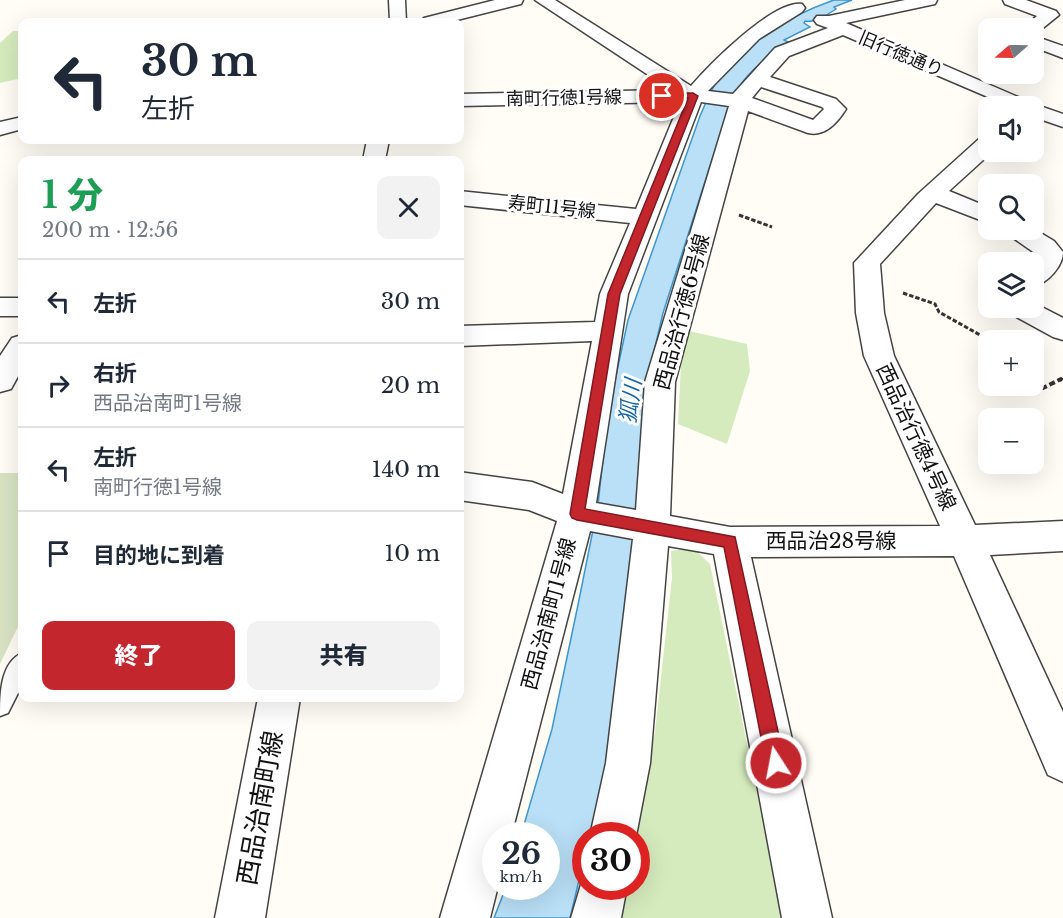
<!DOCTYPE html>
<html lang="ja">
<head>
<meta charset="utf-8">
<style>
  :root { --surface:#fff; --page:#f2f2f3; --text:#1f2937; --muted:#747a83; --line:#e0e1e3; --accent:#c4262e }
  body { margin:0; font-family:"Libre Baskerville","Noto Sans JP",serif; background:var(--page); color:var(--text); height:100vh; display:flex; flex-direction:column; font-size:22px; white-space:nowrap }
  * { box-sizing:border-box; margin:0 }
  p { font-size:20px; color:var(--muted) }
  .icon { flex:none; width:33px; height:33px; fill:none; stroke:currentColor; stroke-width:2; stroke-linecap:round; stroke-linejoin:round }
  .map { position:relative; flex:1; overflow:hidden }
  .sheet { position:absolute; left:18px; top:156px; width:446px; height:546px; display:flex; flex-direction:column; background:var(--surface); border-radius:12px; box-shadow:0 6px 24px #0002 }
  .sheet>* { flex:none }
  .top-card { position:absolute; left:18px; top:18px; width:446px; height:126px; border-radius:12px; box-shadow:0 6px 24px #0002; background:#fff; color:var(--text); overflow:hidden }
  .needle { width:39px; rotate:250deg }
  .controls { position:absolute; left:978px; top:18px; display:grid; gap:12px }
  .controls a { display:grid; place-items:center; width:66px; height:66px; border-radius:12px; background:var(--surface); box-shadow:0 6px 24px #0002; font-size:30px }
  .speed { position:absolute; left:482px; top:822px; display:flex; gap:12px; font-size:30px; font-weight:700; text-align:center }
  .speed>* { display:grid; place-content:center; width:78px; height:78px; border-radius:50%; background:var(--surface); box-shadow:0 6px 24px #0002; line-height:1 }
  .speed small { font-size:15px; font-weight:400 }
  .speed .limit { border:9px solid #d22; background:#fff; color:#111 }
  .pin { position:absolute; display:grid; place-items:center; width:51px; height:51px; color:#fff; margin:-26px; border:3px solid #fff; border-radius:50%; box-shadow:0 2px 6px #0007 }
  .me { position:absolute; width:66px; margin:-33px; rotate:349deg; stroke-linejoin:round; filter:drop-shadow(0 0 4px #0008) }
  .turn { display:flex; align-items:center; gap:21px; height:126px; padding:0 24px; font-size:27px }
  .turn .icon { width:78px; height:78px; stroke-width:2.5 }
  .turn b { display:block; font-size:42px; line-height:51px }
  .round { display:grid; place-items:center; flex:none; width:63px; height:63px; border-radius:12px; background:var(--page) }
  .headline { display:flex; align-items:center; justify-content:space-between; height:102px; padding:0 24px }
  h1 { font-size:36px; font-weight:800; line-height:45px; color:#1e9e55 }
  .cta { display:flex; gap:12px; margin-top:auto; padding:12px 24px }
  .cta a { flex:1; height:69px; border-radius:12px; background:var(--accent); color:#fff; font-size:24px; font-weight:800; line-height:69px; text-align:center }
  .cta a+a { background:var(--page); color:var(--text) }
  ul { padding:0; list-style:none }
  li { display:flex; align-items:center; gap:18px; height:84px; padding:0 24px; border-top:2px solid var(--line) }
  li div { flex:1 }
  li b { display:block; font-size:22px }
  li em { font-style:normal }
  .map>svg:first-child { display:block }
  .green { fill:#d5ebbd }
  .cemetery { fill:#d9e3c4 }
  .water { fill:#b9e0f7; stroke:#3f96cf; stroke-width:1.5 }
  .lines { fill:none; stroke-linecap:round; stroke-linejoin:round }
  .service-casing { stroke:#444; stroke-width:3 }
  .minor-casing { stroke:#444; stroke-width:3 }
  .tertiary-casing { stroke:#444; stroke-width:3 }
  .path-far1 { stroke:#333; stroke-width:3; stroke-dasharray:4.5 2; stroke-linecap:butt }
  .path { stroke:#333; stroke-width:4; stroke-dasharray:6 3; stroke-linecap:butt }
  .service { fill:#fff; fill-rule:evenodd }
  .minor { fill:#fff; fill-rule:evenodd }
  .tertiary { fill:#fff; fill-rule:evenodd }
  .route { fill:#c4262e; stroke:#7f191e; stroke-width:1.5 }
  .labels { text-anchor:middle; stroke-width:6; stroke-linejoin:round; paint-order:stroke }
  .far-street-label { font-size:18px; fill:#111; stroke:#fff }
  .street-label { font-size:21px; fill:#111; stroke:#fff }
  .water-label { font-size:22px; font-style:italic; fill:#1768a6; stroke:#fff }
  .near-street-label { font-size:26px; fill:#111; stroke:#fff }
</style>
</head>
<body>
<div class="map">
<svg width="1063" height="918" viewBox="0 0 1063 918">
  <rect width="100%" height="100%" fill="#fffdf5"/>
  <g class="green">
    <polygon points="13,31 22,31 22,78 0,83 0,43"/>
    <polygon points="689,331 747,344 750,371 727,444 678,424 681,364"/>
    <polygon points="693,548 710,564 783,918 615,918 622,887 636,886 636,836 633,835 655,732 672,578 671,551"/>
  </g>
  <polygon class="cemetery" points="0,473 22,473 22,618 0,664"/>
  <path class="water" d="M834 0H852L834 7 836 9C827 15 815 23 805 21L804 23 810 27 784 40 794 45C753 59 724 95 724 139L718 141 663 313 648 377 638 501 608 760 590 835 585 836V855L570 918H494L506 887 546 886V836L521 835 552 729 579 600 598 505 608 413 628 320 700 116C704 107 708 96 714 86 741 44 788 16 834 0Z"/>
  <g class="lines">
    <defs>
      <path id="service" d="M22 653V685L8 713 0 716C0 695 0 663 22 653Z"/>
      <g id="minor">
        <polygon points="389,0 405,0 406,22 390,22"/>
        <path d="M535 0H555L691 86C709 65 773 0 802 4L805 8 802 12 759 39 708 91 733 94 775 48 828 28 817 24 814 20 817 16H829L905 0H937L935 4 846 23 1034 104 1063 114V127L1034 117V106H1009L843 35 789 56 770 77 836 99 846 109C838 122 825 137 808 133L748 111 675 382 670 516 730 527 940 526 864 356 856 313 854 263 918 194 980 138 988 136V152H992L949 191 988 207V223L936 203 880 264 884 313 894 356 975 525 1063 521V551L990 555 1063 712V782L1048 775 954 556 751 557 832 918H782L714 554 668 546 650 763 636 836H590L606 763 633 539 590 531 511 836H495V886H498L490 918H440L557 521 529 510 459 500V472L532 482 563 494 592 341 459 346V326L595 322 600 294 630 223 459 205V191L636 209 680 102 459 106V94L671 90ZM761 87 822 107 824 109 813 120 752 98ZM701 102 729 106 645 382 636 510 596 503 628 294Z"/>
        <polygon points="1003,0 1026,0 1056,11 1059,15 1038,32 1034,33 1034,28 1023,28 1037,16 1005,4"/>
        <polygon points="1034,36 1063,46 1063,58 1034,47"/>
        <path d="M1034 229 1054 241 1063 252C1063 266 1048 283 1034 286L1033 262 1039 256 1009 235 1006 230Z"/>
        <rect x="0" y="298" width="22" height="18"/>
        <polygon points="1034,303 1063,318 1063,340 1053,337 1011,314 1007,308 1034,308"/>
        <polygon points="22,335 22,369 11,389 0,392 0,356 12,338"/>
        <polygon points="585,871 585,886 627,886 621,918 571,918"/>
      </g>
      <g id="tertiary">
        <polygon points="495,0 523,0 521,4 449,22 421,22 424,18"/>
        <polygon points="22,117 22,129 0,135 0,122"/>
        <polygon points="367,140 389,140 385,160 363,160"/>
        <polygon points="258,698 300,698 265,918 215,918"/>
      </g>
    </defs>
    <use href="#service" class="service-casing"/>
    <use href="#minor" class="minor-casing"/>
    <use href="#tertiary" class="tertiary-casing"/>
    <g class="path-far1">
      <polyline points="739,215 772,227"/>
      <polyline points="903,293 935,304 939,312 989,340"/>
    </g>
    <g class="path">
      <polyline points="987,338 990,340"/>
      <polyline points="1034,382 1043,388 1061,379 1063,381"/>
    </g>
    <use href="#service" class="service"/>
    <use href="#minor" class="minor"/>
    <use href="#tertiary" class="tertiary"/>
  </g>
  <polygon class="route" points="662,93 693,93 698,96 620,294 585,509 735,537 785,763 782,769 776,772 769,769 766,763 724,547 577,520 572,518 570,514 608,294 688,98 659,97 659,94"/>
  <g class="labels">
    <g class="far-street-label">
      <text transform="translate(901 54) rotate(23)" y="6">旧行徳通り</text>
      <text transform="translate(564 98) rotate(-1)" y="6">南町行徳1号線</text>
      <text transform="translate(552 207) rotate(6)" y="6">寿町11号線</text>
    </g>
    <g class="street-label">
      <text transform="translate(682 312) rotate(-75)" y="7">西品治行徳6号線</text>
      <text transform="translate(916 437) rotate(65)" y="7">西品治行徳4号線</text>
      <text x="831" y="548">西品治28号線</text>
      <text transform="translate(549 614) rotate(-75)" y="7">西品治南町1号線</text>
    </g>
    <g class="water-label">
      <text transform="translate(630 401) rotate(-82)" y="8">狐川</text>
    </g>
    <g class="near-street-label">
      <text transform="translate(260 808) rotate(-80)" y="9">西品治南町線</text>
    </g>
  </g>
</svg>
<div class="controls">
<a><svg class="needle" viewBox="-14 -14 28 28"><path d="M0-13l5 13h-10z" fill="#e53935"/><path d="M0 13l5-13h-10z" fill="#747a83"/></svg></a>
<a><svg class="icon" aria-label="sound" viewBox="0 0 24 24"><path d="M4 9h4l5-4v14l-5-4H4zM17 9q2 3 0 6"/></svg></a>
<a><svg class="icon" aria-label="search" viewBox="0 0 24 24"><circle cx="10" cy="10" r="6"/><path d="M15 15l6 6"/></svg></a>
<a><svg class="icon" aria-label="layers" viewBox="0 0 24 24"><path d="M12 4l9 5-9 5-9-5zM3 14l9 5 9-5"/></svg></a>
<a>+</a>
<a>−</a>
</div>
<div class="speed"><div>26<small>km/h</small></div><div class="limit">30</div></div>
<div class="pin" style="left:662px;top:96px;background:#d93025"><svg class="icon" aria-label="arrive" viewBox="0 0 24 24"><path d="M6 21V4h12l-3 4 3 4H6"/></svg></div>
<svg class="me" style="left:776px;top:763px" viewBox="-20 -20 40 40"><circle r="17" fill="#c4262e" stroke="#fff" stroke-width="3"/><path d="M0-11L8 9 0 5-8 9z" fill="#fff"/></svg>
<div class="top-card">
<div class="turn"><svg class="icon" aria-label="left" viewBox="0 0 24 24"><path d="M17 20v-9H6M10 6l-5 5 5 5"/></svg><div><b>30 m</b>左折</div></div>
</div>
<section class="sheet">
<div class="headline"><div><h1>1 分</h1><p>200 m · 12:56</p></div><a class="round"><svg class="icon" aria-label="close" viewBox="0 0 24 24"><path d="M6 6l12 12M18 6L6 18"/></svg></a></div>
<ul>
<li><svg class="icon" aria-label="left" viewBox="0 0 24 24"><path d="M17 20v-9H6M10 6l-5 5 5 5"/></svg><div><b>左折</b></div><em>30 m</em></li>
<li><svg class="icon" aria-label="right" viewBox="0 0 24 24"><path d="M7 20v-9h11M14 6l5 5-5 5"/></svg><div><b>右折</b><p>西品治南町1号線</p></div><em>20 m</em></li>
<li><svg class="icon" aria-label="left" viewBox="0 0 24 24"><path d="M17 20v-9H6M10 6l-5 5 5 5"/></svg><div><b>左折</b><p>南町行徳1号線</p></div><em>140 m</em></li>
<li><svg class="icon" aria-label="arrive" viewBox="0 0 24 24"><path d="M6 21V4h12l-3 4 3 4H6"/></svg><div><b>目的地に到着</b></div><em>10 m</em></li>
</ul>
<div class="cta"><a>終了</a><a>共有</a></div>
</section>
</div>
</body>
</html>
